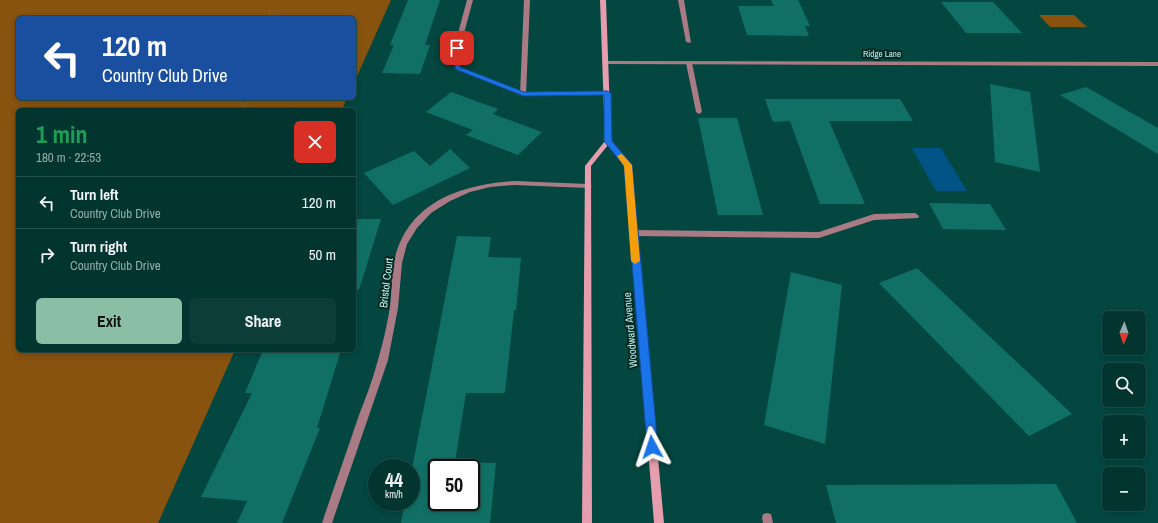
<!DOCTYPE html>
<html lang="en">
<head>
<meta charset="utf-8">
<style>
  :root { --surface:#023530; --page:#0c3d38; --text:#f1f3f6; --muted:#96abab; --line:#23504c; --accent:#8abfa5 }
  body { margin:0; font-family:"Archivo Narrow",sans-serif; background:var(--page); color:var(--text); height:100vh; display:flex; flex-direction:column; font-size:15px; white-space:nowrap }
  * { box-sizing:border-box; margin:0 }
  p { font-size:13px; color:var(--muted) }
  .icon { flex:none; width:22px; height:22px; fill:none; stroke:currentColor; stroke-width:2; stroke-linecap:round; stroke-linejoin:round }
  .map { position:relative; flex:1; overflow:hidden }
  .panel { position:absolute; left:16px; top:108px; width:340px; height:244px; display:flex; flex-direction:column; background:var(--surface); border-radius:6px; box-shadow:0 2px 6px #0003,0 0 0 1px var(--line) }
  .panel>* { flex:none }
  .top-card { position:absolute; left:16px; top:16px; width:340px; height:84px; border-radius:6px; box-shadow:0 2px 6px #0003,0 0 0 1px var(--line); background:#1a4fa0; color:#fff; overflow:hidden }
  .needle { width:26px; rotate:182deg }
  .tools { position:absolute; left:1102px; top:311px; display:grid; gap:8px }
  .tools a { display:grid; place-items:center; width:44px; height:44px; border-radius:6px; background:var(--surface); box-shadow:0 2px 6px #0003,0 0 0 1px var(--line); font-size:20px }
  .speed { position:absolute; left:368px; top:459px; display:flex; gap:8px; font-size:20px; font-weight:700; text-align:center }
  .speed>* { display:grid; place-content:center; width:52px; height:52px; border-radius:50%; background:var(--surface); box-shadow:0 2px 6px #0003,0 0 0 1px var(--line); line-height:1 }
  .speed small { font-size:10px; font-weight:400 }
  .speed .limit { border:2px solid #111; border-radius:6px; background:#fff; color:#111 }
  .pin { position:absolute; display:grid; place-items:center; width:34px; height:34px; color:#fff; margin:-17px; border-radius:8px; box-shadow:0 2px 6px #0006 }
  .me { position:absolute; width:44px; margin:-22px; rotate:355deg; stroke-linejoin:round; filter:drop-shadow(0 0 3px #0008) }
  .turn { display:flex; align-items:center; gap:14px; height:84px; padding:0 20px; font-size:18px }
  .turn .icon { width:52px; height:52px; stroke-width:2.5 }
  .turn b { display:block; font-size:28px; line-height:34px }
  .round { display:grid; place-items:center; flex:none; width:42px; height:42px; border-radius:6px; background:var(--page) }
  .headline { display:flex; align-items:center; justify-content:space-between; height:68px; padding:0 20px }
  h1 { font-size:24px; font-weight:700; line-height:30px; color:#1e9e55 }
  .action { display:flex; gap:8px; margin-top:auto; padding:8px 20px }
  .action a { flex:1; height:46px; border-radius:6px; background:var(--accent); color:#111; font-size:16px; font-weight:700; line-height:46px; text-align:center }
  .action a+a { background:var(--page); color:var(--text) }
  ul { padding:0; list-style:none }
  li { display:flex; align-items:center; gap:12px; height:52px; padding:0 20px; border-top:1px solid var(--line) }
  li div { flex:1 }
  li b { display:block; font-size:15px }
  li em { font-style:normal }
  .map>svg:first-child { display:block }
  .green { fill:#88520f }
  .water { fill:#005485 }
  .building { fill:#117066; fill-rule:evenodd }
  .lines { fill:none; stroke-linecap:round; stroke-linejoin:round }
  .path { stroke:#518d86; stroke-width:2; stroke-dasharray:0.5 2; stroke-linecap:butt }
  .lane { fill:#aa7b85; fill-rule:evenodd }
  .street { fill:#aa7b85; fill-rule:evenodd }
  .secondary { fill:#e69dae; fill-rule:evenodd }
  .route { fill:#1a73e8; stroke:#114b97 }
  .slow { fill:#f59e0b }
  .labels { text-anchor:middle; stroke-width:4; stroke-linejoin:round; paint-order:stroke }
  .far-street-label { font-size:9px; fill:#bff0e8; stroke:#052a26 }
  .street-label { font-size:11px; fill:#bff0e8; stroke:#052a26 }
</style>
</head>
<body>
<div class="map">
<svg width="1158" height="523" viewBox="0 0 1158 523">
  <rect width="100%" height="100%" fill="#034740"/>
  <g class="green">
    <polygon points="0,0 391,0 354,83 354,18 18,18 18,98 347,98 342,110 18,110 18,350 235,350 158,523 0,523"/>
    <polygon points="1039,15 1074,15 1087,27 1050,27"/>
  </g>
  <polygon class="water" points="912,148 941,148 967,191 936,191"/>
  <g class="building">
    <polygon points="408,0 440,0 425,45 430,45 420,74 382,73 394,45 390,45"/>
    <polygon points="771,0 798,0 810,26 805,26 809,36 747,35 738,6 774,6"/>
    <polygon points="941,2 993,2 1022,33 966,33"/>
    <polygon points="990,84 1030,92 1040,172 995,162"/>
    <polygon points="1086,87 1158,128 1158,154 1060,95"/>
    <polygon points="451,92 498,109 493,114 542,132 518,155 466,135 473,130 426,112"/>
    <polygon points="765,99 900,99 913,121 829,121 865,204 820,204 790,121 773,122"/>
    <polygon points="698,118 737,118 763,215 718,215"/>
    <polygon points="450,149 470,168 393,205 364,173 414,151 430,166"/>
    <polygon points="929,203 990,204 1006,230 943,229"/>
    <polygon points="354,219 381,219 359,290 354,289"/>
    <path d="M457 236 491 237 488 257 521 258 516 310H514L505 393H466L455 462 496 463 490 523H401L405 502H411V474ZM437 468H471V502H437Z"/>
    <polygon points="917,268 1072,414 1029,436 879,283"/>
    <polygon points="791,272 842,285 825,444 764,425"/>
    <polygon points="263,350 341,350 317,428 320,428 282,523 237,523 247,501 201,497 252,393 245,393"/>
    <polygon points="1056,484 1077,523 836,523 826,485"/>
  </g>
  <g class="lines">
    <g class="path">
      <polyline points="269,11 275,18"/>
      <polyline points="239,110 253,98"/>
    </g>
    <g class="lane">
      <polygon points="524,0 530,0 526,94 523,96 520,94"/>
      <polygon points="678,0 684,0 691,43 686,42"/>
      <polygon points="689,61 692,63 702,112 699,114 696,112 686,63"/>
      <polygon points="915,213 919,216 918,218 874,220 819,238 633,236 629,233 633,230 819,232 874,214"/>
      <polygon points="767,513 771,514 773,523 763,523 762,518 763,514"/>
    </g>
    <g class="street">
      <polygon points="467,0 473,0 460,48 460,67 524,92 607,91 610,93 607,95 523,96 455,69 454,48"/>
      <polygon points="606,61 1158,62 1158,66 604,64 604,62"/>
      <path d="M514 181 588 184 592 186 588 188 514 185 490 187 470 192 450 201 431 213 417 228 407 244 402 263 398 308 388 360 332 523H322C334 487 347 451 359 415 366 397 373 379 378 360 383 343 387 325 390 307 392 292 391 277 394 262 407 202 460 185 514 181Z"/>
    </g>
    <polygon class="secondary" points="600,0 606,0 611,141 631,165 664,523 654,523 625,165 608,145 591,166 592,523 582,523 585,166 605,141"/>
  </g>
  <polygon class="route" points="455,46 461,48 460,67 524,92 607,91 611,93 612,141 632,165 658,447 656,451 652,452 648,451 647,447 624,166 604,141 604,95 524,96 455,69"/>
  <polygon class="slow" points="621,154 623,155 632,165 640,261 635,264 631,261 624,166 617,156"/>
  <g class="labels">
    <g class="far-street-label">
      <text x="882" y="57">Ridge Lane</text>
    </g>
    <g class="street-label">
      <text transform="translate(386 283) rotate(-83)" y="4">Bristol Court</text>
      <text transform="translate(630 330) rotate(-95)" y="4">Woodward Avenue</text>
    </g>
  </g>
</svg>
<div class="tools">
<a><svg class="needle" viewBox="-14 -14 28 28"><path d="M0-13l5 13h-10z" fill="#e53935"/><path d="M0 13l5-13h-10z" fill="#96abab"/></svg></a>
<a><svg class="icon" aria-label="search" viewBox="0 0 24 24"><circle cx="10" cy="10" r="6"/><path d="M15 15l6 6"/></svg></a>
<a>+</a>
<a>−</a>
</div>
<div class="speed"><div>44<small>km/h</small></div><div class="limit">50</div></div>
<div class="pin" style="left:457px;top:48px;background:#d93025"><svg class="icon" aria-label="arrive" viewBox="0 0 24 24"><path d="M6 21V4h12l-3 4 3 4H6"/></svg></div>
<svg class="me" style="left:652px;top:447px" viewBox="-20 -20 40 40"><path d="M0-17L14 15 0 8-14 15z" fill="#1a73e8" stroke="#fff" stroke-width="4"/></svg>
<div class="top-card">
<div class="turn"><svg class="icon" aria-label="left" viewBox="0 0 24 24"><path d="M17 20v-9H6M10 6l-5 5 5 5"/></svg><div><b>120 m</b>Country Club Drive</div></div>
</div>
<section class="panel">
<div class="headline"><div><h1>1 min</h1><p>180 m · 22:53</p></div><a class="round" style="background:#d93025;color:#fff"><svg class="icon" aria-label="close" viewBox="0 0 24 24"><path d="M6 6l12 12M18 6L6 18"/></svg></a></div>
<ul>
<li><svg class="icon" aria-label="left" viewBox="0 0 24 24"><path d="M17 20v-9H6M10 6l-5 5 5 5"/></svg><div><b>Turn left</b><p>Country Club Drive</p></div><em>120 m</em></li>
<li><svg class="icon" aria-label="right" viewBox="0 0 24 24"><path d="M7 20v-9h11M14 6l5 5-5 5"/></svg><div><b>Turn right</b><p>Country Club Drive</p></div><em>50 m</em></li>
</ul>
<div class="action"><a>Exit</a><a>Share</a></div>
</section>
</div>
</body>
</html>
